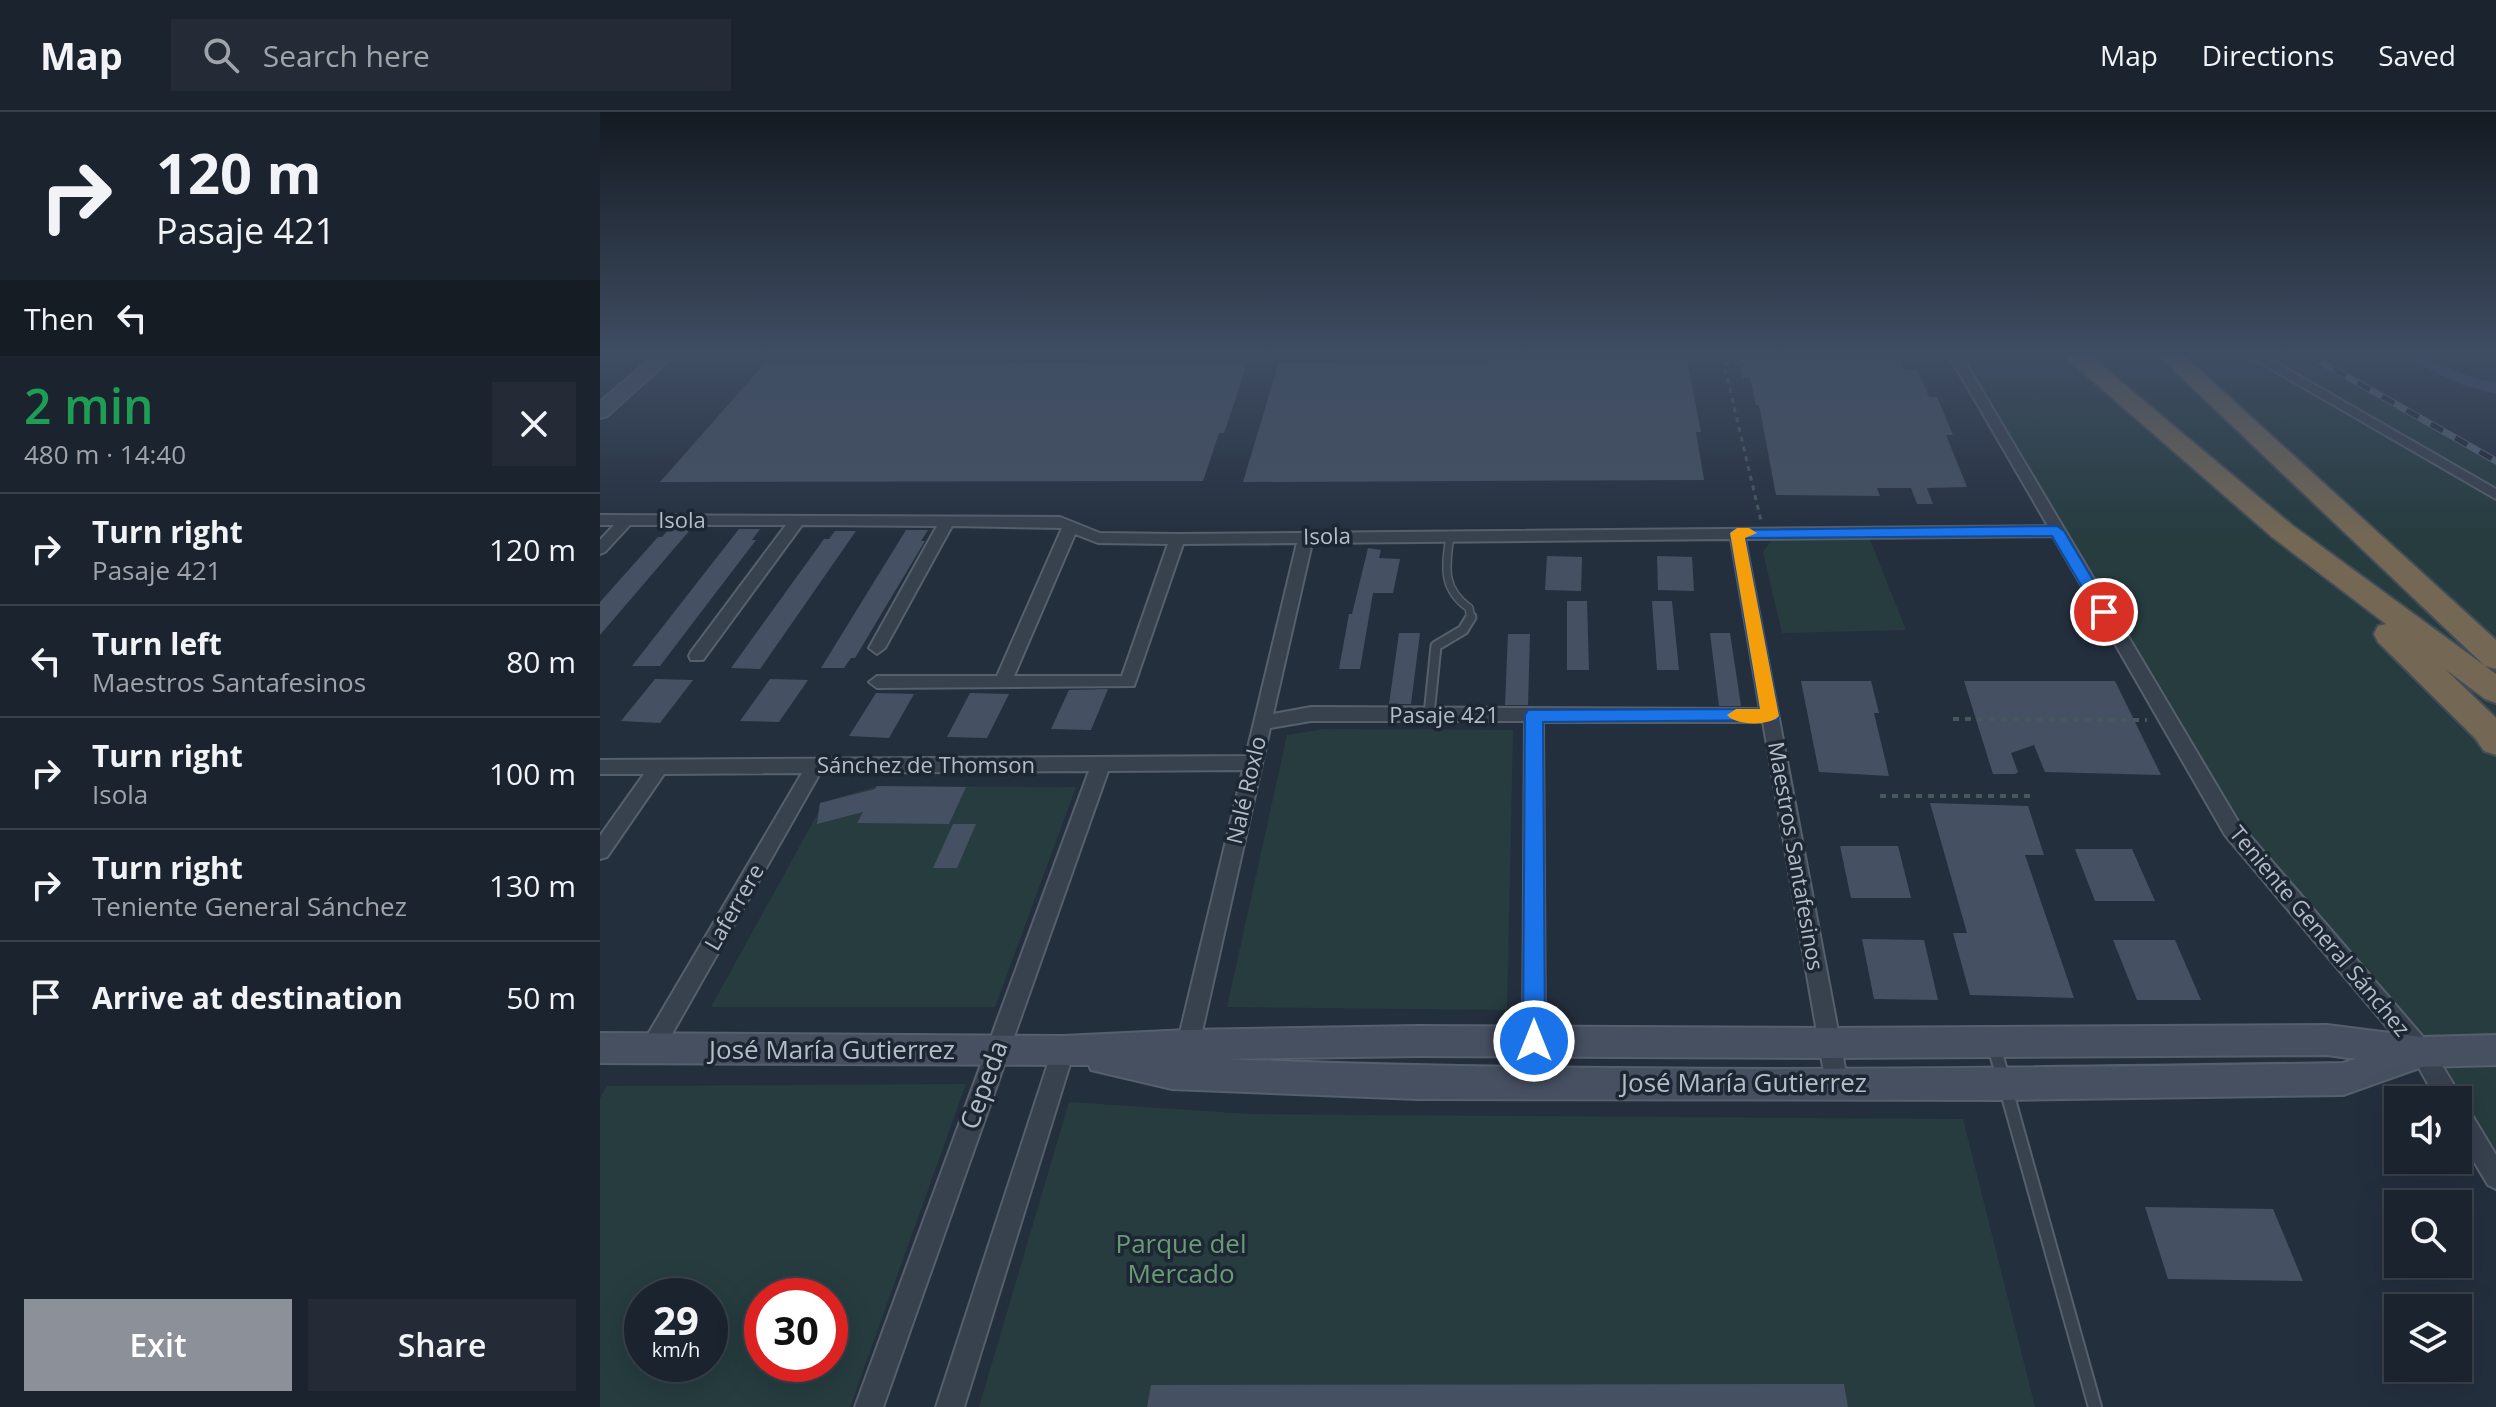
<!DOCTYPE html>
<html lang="en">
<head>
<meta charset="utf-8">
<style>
  :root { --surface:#1b232e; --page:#242b36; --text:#f1f3f6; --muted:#a0a4aa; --line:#39404a; --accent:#8c9099 }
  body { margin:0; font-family:"Open Sans",sans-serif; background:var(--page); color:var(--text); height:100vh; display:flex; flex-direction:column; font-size:30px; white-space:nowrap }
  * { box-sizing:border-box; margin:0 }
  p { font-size:26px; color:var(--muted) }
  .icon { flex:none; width:44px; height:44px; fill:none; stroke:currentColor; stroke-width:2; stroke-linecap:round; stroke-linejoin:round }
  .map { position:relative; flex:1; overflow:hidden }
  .drawer { display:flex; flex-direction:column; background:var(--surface); width:600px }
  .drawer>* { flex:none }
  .top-card { background:#1b232e; color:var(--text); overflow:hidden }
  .tools { position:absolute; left:1784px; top:974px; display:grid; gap:16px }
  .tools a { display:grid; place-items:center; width:88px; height:88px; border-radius:0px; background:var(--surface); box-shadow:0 8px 32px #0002,0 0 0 2px var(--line); font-size:40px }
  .speed { position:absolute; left:24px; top:1166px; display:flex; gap:16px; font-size:40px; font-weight:700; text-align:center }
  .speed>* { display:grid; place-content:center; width:104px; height:104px; border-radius:50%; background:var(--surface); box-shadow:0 8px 32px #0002,0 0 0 2px var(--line); line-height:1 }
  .speed small { font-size:20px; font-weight:400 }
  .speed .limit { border:12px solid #d22; background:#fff; color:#111 }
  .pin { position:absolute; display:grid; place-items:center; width:68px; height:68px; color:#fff; margin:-34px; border:4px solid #fff; border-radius:50%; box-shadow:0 2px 8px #0007 }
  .me { position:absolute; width:88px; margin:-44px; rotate:0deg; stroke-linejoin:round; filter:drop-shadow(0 0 6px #0008) }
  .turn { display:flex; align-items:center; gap:28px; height:168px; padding:0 24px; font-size:36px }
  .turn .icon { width:104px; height:104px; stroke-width:2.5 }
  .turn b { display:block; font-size:56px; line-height:68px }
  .then { display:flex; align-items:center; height:76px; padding:0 24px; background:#0003; gap:16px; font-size:30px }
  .round { display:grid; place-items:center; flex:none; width:84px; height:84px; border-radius:0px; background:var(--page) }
  .overview { display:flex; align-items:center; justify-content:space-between; height:136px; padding:0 24px }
  h1 { font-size:48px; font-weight:600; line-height:60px; color:#1e9e55 }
  .button { display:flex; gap:16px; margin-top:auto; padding:16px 24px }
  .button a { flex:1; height:92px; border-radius:0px; background:var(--accent); color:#fff; font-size:32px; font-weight:600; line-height:92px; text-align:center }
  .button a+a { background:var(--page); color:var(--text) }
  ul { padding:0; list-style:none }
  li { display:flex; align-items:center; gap:24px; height:112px; padding:0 24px; border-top:2px solid var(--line) }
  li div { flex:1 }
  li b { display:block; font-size:30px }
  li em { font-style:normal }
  header { display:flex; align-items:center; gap:48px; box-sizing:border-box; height:112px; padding:0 40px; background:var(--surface); border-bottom:2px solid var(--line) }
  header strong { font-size:38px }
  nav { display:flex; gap:44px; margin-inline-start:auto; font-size:28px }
  .search { width:560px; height:72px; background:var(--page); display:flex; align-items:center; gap:20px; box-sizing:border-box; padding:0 28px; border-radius:0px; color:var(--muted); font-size:30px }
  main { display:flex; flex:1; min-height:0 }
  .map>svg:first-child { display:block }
  .green { fill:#263c3f; fill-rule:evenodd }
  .water { fill:#394c67 }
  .building { fill:#455162 }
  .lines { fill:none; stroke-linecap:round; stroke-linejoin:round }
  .lane-far2-casing { stroke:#565f6c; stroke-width:10 }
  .lane-far1-casing { stroke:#565f6c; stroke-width:13 }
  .lane-casing { stroke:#565f6c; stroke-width:16 }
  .street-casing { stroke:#565f6c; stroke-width:4 }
  .secondary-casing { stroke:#565f6c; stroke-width:4 }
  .highway-casing { stroke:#434c59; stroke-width:4 }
  .path-far1 { stroke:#44595c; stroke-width:3; stroke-dasharray:5 5; stroke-linecap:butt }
  .path { stroke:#44595c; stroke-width:4; stroke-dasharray:6 6; stroke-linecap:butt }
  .lane-far2 { stroke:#38414e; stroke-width:7 }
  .lane-far1 { stroke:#38414e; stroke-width:9 }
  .lane { stroke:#38414e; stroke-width:12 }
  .street { fill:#38414e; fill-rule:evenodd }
  .secondary { fill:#465061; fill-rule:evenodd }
  .highway { fill:#746855; fill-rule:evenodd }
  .rail-casing { stroke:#5a6575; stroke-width:7 }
  .rail { stroke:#1d2633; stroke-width:5; stroke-dasharray:14; stroke-linecap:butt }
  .route { fill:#1a73e8; stroke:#114b97; stroke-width:2 }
  .slow { fill:#f59e0b }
  .labels { text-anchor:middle; stroke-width:7; stroke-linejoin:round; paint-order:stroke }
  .street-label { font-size:22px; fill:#b4bcc9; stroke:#1d2633 }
  .near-street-label { font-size:26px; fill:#b4bcc9; stroke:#1d2633 }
  .near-park-label { font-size:26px; fill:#6b9a76; stroke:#1d2633 }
</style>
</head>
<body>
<header>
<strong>Map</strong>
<div class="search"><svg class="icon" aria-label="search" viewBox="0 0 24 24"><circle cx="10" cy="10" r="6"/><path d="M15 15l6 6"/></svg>Search here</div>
<nav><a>Map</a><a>Directions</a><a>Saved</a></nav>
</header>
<main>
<section class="drawer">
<div class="top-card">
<div class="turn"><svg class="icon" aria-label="right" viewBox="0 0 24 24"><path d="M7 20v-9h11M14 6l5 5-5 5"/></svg><div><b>120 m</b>Pasaje 421</div></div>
<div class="then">Then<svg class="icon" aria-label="left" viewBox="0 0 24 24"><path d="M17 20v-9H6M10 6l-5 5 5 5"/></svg></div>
</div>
<div class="overview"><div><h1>2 min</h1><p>480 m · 14:40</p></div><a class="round"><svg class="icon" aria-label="close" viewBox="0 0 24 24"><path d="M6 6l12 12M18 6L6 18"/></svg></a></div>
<ul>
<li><svg class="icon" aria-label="right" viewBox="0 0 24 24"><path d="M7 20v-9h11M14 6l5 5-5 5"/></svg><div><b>Turn right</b><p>Pasaje 421</p></div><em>120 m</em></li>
<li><svg class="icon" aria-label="left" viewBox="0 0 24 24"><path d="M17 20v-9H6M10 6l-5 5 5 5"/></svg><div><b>Turn left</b><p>Maestros Santafesinos</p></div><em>80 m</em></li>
<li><svg class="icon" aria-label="right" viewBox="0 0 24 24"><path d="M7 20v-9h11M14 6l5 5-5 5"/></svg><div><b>Turn right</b><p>Isola</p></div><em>100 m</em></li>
<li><svg class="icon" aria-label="right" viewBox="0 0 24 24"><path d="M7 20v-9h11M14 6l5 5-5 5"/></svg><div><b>Turn right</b><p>Teniente General Sánchez</p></div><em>130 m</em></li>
<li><svg class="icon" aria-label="arrive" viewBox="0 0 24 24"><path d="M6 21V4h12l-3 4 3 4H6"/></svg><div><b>Arrive at destination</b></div><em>50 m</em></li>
</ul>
<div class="button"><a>Exit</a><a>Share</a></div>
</section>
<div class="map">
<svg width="1896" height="1295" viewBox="0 0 1896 1295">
  <rect width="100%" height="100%" fill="#242f3e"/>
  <g class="green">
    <polygon points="1351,243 1709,243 1896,349 1896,1065 1858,988 1632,717"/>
    <polygon points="1269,425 1306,518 1182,521 1163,440 1173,426"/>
    <polygon points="724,617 913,618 907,898 627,895 687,623"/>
    <polygon points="277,674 476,675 395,895 111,895 219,699 220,691"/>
    <path d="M366 972 250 1295H0V986L7 974ZM42 1184H110V1252H42ZM162 1184H230V1252H162Z"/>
    <polygon points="469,990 649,1002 1363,1007 1435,1295 379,1295"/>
  </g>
  <path class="water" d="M1797 243C1836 243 1860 268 1896 270V282L1863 273Z"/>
  <g class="building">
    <polygon points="1138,246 1299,247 1303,258 1318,258 1329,285 1337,285 1353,323 1346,323 1367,375 1327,376 1333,392 1317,392 1311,376 1277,376 1280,384 1176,383 1159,293 1156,293 1150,266 1142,266"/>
    <polygon points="1087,248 1101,320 1096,320 1104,368 643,370 679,250"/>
    <polygon points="648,249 624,321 619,321 603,369 60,370 165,251"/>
    <polygon points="69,417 90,418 0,523 0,490 58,425 62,425"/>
    <polygon points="139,417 160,417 152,428 156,428 60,554 32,554"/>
    <polygon points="306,418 328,418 321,429 325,429 255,546 251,546 244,556 221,556"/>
    <polygon points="235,419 256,419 160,557 131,556 224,427 229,427"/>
    <polygon points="768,436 781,438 779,446 800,447 793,481 773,481 760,557 739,557 749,502 752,502"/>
    <polygon points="947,444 982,445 981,479 945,478"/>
    <polygon points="1057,444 1092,445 1094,479 1058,478"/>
    <polygon points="967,489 987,489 989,558 967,558"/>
    <polygon points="1052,489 1072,489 1079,558 1057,558"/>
    <polygon points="799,521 820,521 811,592 789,592"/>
    <polygon points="1110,521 1130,521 1141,594 1119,594"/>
    <polygon points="908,522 930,522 928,593 905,593"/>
    <polygon points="55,567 93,568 60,611 21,609"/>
    <polygon points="170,567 208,568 179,610 140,609"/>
    <polygon points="1201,569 1271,569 1279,601 1274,601 1289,664 1219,660"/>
    <polygon points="1364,569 1515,569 1561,663 1445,660 1434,633 1411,641 1418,660 1415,662 1393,662"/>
    <polygon points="508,577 491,618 451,617 469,578"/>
    <polygon points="276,581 314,582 289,626 249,624"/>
    <polygon points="370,581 409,582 387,626 347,625"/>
    <polygon points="277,674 366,675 349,712 257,711 263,700 217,712 220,691 275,677"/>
    <polygon points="1330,691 1428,694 1444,743 1425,743 1474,886 1370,883 1353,821 1367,821"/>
    <polygon points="353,712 376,712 357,756 333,756"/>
    <polygon points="1240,734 1298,734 1311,786 1251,786"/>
    <polygon points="1475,737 1532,737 1555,789 1495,789"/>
    <polygon points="1262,827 1324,828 1338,888 1274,887"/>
    <polygon points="1513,828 1575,828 1601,888 1537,888"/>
    <polygon points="1545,1095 1673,1097 1703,1169 1568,1167"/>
    <polygon points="1244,1272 1248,1295 547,1295 551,1273"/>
  </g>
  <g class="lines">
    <defs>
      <path id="lane-far2" d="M850 423C846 454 841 476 869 496L871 507"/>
      <polyline id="lane-far1" points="829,603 836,534 863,518 871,505"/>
      <polyline id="lane" points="1394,934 1495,1295"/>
      <g id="street">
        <path d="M1345 243H1359L1365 250 1639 711 1830 933 1858 980 1860 991 1866 993 1896 1043V1077L1888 1073 1858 1023V988H1837L1814 947 1625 723 1453 424 1145 427 1248 972 1245 980 1237 983 1229 980 1226 972 1163 610H943L945 929 942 936 934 939 926 936 923 929 925 609H711L670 616 599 933 596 940 588 943 580 940 577 933 643 658 508 659 283 1295H255L489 659 220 661 60 943 52 947 44 943 41 936 44 929 202 661 64 662 7 745 0 747V724L44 662H0V648L646 644 697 431 583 432 534 574 277 576 269 570 277 564H397L462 416 352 414 285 536 277 542 269 536 337 414 202 413 103 548H91L89 544 91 540 186 413H30L5 440 0 442V428L14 413H0V403L460 405 500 421 577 422 1448 414 1354 252ZM475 422 498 431 568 432 522 564H414ZM1131 427 1160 597 711 595 673 602 712 431Z"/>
        <polygon points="1647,243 1663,243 1896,377 1896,387"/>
        <polygon points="463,928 471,932 474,939 364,1295 336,1295 452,939 455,932"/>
      </g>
      <g id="secondary">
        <polygon points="55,243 75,243 7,304 0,306 0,290"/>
        <path d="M1727 913 1822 925 1896 923V953L1822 955 1743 983 1404 988 818 987 572 977 491 958 489 953 0 951V921L463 924 588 918 818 914 1230 916ZM1727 943 1756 947 1743 951C1371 957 998 962 626 947L818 944 1230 946Z"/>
      </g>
      <g id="highway">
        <polygon points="1463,243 1489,243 1692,413 1896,562 1896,591 1885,587 1845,557 1896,606 1896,643 1884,639 1875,626 1778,530 1774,522 1778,514 1786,512 1672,425"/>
        <polygon points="1558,243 1583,243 1896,528 1896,557 1885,554"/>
      </g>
    </defs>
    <use href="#lane-far2" class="lane-far2-casing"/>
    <use href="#lane-far1" class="lane-far1-casing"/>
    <use href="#lane" class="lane-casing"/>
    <use href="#street" class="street-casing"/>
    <use href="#secondary" class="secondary-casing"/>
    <use href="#highway" class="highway-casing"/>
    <polyline class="path-far1" points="1138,243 1140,252 1124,252 1161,409"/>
    <g class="path">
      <polyline points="1353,607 1547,608"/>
      <polyline points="1280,684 1434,684"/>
    </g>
    <use href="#lane-far2" class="lane-far2"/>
    <use href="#lane-far1" class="lane-far1"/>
    <use href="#lane" class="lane"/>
    <use href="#street" class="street"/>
    <use href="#secondary" class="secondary"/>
    <use href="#highway" class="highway"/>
    <defs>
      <polyline id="rail" points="1709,243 1896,349"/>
    </defs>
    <use href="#rail" class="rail-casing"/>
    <use href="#rail" class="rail"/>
  </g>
  <linearGradient id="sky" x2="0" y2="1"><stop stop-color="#141a22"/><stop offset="0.57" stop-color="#3f4d63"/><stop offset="1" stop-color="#3f4d63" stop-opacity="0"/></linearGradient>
  <rect width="1896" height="425" fill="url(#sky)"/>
  <polygon class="route" points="1457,414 1464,419 1512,500 1510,504 1499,504 1452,424 1145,426 1179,604 1177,608 943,610 945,929 942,937 934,940 926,937 923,929 925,603 928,598 1160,597 1130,421 1132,418"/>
  <path class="slow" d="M1137 416H1149L1157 421 1145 426 1179 604C1170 614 1136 614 1127 603L1136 597H1160L1130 421Z"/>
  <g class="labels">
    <g class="street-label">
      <text x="82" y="416">Isola</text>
      <text transform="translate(727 424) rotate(-1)" y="8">Isola</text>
      <text x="844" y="611">Pasaje 421</text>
      <text x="326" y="661">Sánchez de Thomson</text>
      <text transform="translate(646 678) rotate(-77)" y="8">Nalé Roxlo</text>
      <text transform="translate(1196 744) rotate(80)" y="8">Maestros Santafesinos</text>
      <text transform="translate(134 795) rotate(-60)" y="8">Laferrere</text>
      <text transform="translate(1720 819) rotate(50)" y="8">Teniente General Sánchez</text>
    </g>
    <g class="near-street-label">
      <text x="232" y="947">José María Gutierrez</text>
      <text x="1144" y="980">José María Gutierrez</text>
      <text transform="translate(384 973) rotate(-70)" y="9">Cepeda</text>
    </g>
    <g class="near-park-label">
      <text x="581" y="1141">Parque del<tspan x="581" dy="30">Mercado</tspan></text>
    </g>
  </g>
</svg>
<div class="tools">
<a><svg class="icon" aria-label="sound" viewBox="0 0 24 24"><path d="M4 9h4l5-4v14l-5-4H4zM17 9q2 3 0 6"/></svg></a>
<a><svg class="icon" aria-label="search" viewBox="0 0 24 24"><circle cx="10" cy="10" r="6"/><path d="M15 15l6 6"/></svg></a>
<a><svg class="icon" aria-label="layers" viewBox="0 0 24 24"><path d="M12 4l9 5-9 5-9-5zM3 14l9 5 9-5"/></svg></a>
</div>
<div class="speed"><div>29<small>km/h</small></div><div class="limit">30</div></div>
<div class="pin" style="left:1504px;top:500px;background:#d93025"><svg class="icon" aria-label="arrive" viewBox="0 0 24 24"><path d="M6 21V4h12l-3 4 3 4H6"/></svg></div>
<svg class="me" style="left:934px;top:929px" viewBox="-20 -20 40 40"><circle r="17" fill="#1a73e8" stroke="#fff" stroke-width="3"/><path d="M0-11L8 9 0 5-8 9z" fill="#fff"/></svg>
</div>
</main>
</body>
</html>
